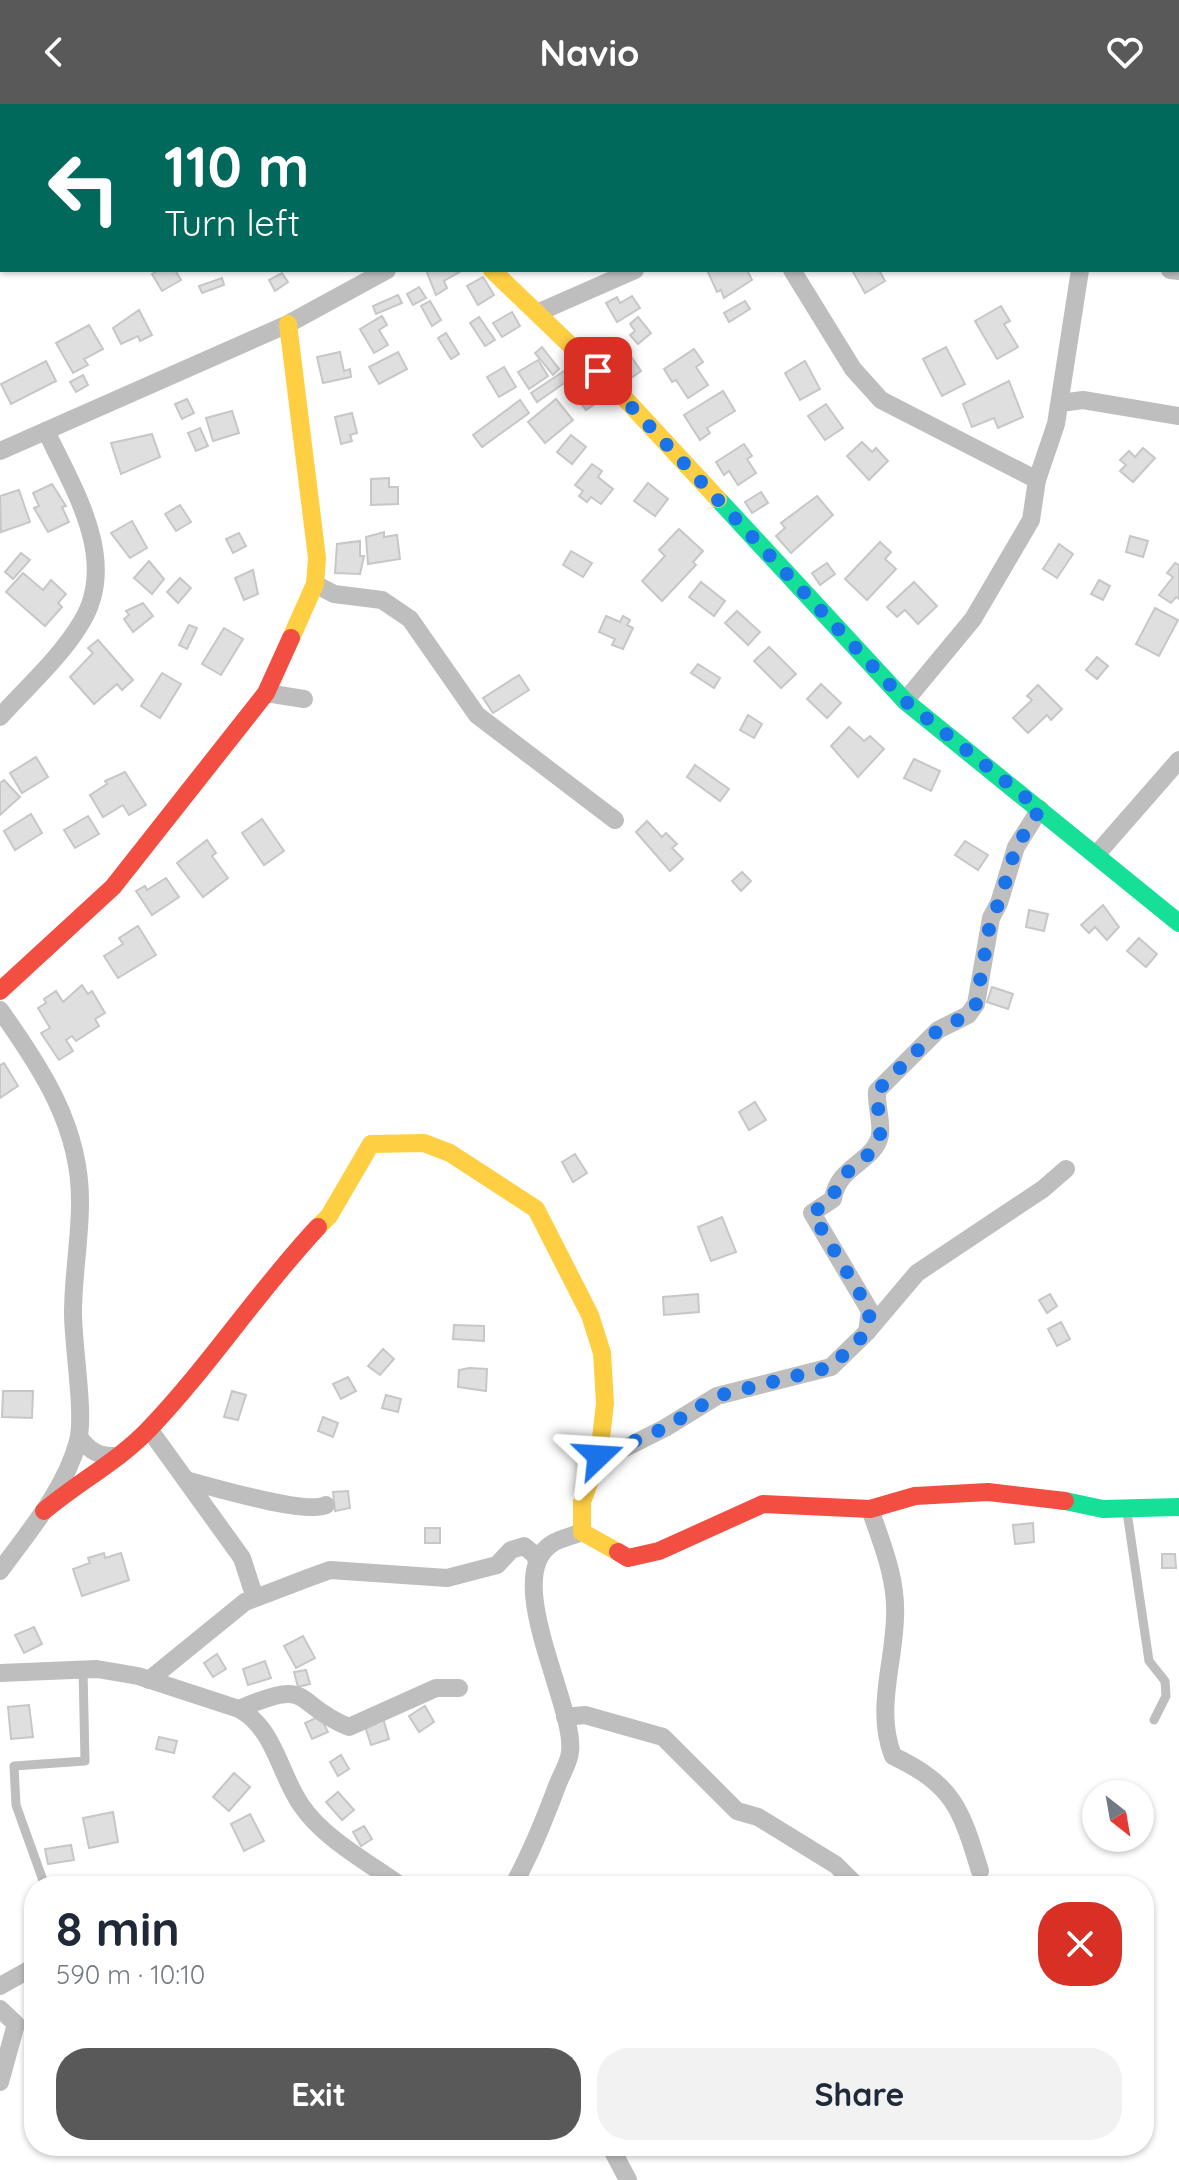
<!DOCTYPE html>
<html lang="en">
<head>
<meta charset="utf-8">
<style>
  :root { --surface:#fff; --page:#f2f2f3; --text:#1f2937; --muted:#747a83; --accent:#595959 }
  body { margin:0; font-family:Quicksand,sans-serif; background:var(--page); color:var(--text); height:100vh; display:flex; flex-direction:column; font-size:30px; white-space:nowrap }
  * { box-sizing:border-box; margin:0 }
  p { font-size:26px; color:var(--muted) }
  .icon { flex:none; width:44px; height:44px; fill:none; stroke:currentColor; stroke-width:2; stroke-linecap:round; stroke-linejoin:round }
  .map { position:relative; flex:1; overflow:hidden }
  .panel { position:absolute; left:24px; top:1772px; width:1130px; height:280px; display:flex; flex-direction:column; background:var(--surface); border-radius:32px; box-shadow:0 2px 6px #0004 }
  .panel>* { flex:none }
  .banner { position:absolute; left:0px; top:0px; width:1180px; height:168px; box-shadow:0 2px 6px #0004; background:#00695c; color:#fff; overflow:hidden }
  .needle { width:52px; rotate:149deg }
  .controls { position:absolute; left:1082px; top:1676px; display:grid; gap:16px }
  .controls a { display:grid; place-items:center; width:72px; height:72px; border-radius:50%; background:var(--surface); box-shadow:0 2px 6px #0004; font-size:40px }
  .pin { position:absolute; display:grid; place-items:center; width:68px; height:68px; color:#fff; margin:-34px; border-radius:16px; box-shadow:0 4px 12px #0006 }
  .me { position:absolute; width:88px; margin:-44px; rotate:70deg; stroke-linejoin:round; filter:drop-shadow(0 0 6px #0008) }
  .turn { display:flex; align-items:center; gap:28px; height:168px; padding:0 32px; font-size:36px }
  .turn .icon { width:104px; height:104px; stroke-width:2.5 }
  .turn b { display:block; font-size:56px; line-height:68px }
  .round { display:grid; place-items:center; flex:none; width:84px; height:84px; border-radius:32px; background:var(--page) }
  .head { display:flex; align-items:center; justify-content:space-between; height:136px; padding:0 32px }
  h1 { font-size:48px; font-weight:700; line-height:60px }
  .cta { display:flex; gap:16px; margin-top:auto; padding:16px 32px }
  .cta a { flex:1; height:92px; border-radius:32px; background:var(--accent); color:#fff; font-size:32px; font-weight:700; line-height:92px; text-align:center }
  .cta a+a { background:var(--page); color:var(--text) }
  header { display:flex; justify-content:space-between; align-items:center; height:104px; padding:0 32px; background:var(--accent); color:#fff; font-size:36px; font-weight:700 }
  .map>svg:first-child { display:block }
  .building { fill:#dfdfdf; stroke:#c7c7c7; stroke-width:2 }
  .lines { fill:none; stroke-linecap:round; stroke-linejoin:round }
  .lane { stroke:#bebebe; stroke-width:9 }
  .street { stroke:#bebebe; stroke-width:18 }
  .fast { stroke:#16e098; stroke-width:18 }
  .slow { stroke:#ffcf43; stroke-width:18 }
  .jam { stroke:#f24e42; stroke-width:18 }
  .route { stroke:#1a73e8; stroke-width:14; stroke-dasharray:0 25.2 }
</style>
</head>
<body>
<header><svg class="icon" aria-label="back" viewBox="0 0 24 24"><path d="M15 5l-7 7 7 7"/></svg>Navio<svg class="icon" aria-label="heart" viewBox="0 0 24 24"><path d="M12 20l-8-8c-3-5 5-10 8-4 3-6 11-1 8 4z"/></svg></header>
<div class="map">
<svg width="1179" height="2076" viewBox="0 0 1179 2076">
  <rect width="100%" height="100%" fill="#fff"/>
  <g class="building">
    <polygon points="159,166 175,166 181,176 162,187 152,170"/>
    <polygon points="426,166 463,166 444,177 447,184 436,191"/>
    <polygon points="707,166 747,166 752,176 724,194 721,186 717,188"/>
    <polygon points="852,166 879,166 885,177 865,189"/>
    <polygon points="282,169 288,178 275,187 269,176"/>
    <polygon points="483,173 494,191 478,201 467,182"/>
    <polygon points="222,174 224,181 202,189 199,182"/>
    <polygon points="419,183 426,194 413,201 407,190"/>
    <polygon points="398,191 402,199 376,210 373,202"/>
    <polygon points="632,192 640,204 617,218 606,199 617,193 620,199"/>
    <polygon points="430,197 441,216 432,222 421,202"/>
    <polygon points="745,197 750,205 729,218 724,209"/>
    <polygon points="1001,202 1010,217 1004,220 1018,243 997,255 975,217"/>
    <polygon points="139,206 152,231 140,237 138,232 121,240 113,224"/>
    <polygon points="512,208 520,222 502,233 493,219"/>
    <polygon points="382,212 387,221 379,226 388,241 374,249 360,225"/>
    <polygon points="479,213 495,236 485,242 470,219"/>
    <polygon points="638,213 651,229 638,240 630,231 635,227 630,220"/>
    <polygon points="89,221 103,245 84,255 88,261 73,269 56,239"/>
    <polygon points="446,229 459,250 451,255 438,234"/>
    <polygon points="609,234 620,247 611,254 600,241"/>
    <polygon points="542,243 559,265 553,271 535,249"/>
    <polygon points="946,243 965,280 942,292 923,255"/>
    <polygon points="694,245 703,258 696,263 708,281 688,294 676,276 672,278 664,265"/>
    <polygon points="340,248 344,267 350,265 351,273 323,279 317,253"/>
    <polygon points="398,248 407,265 379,280 369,263"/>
    <polygon points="628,248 641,267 628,276 615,257"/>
    <polygon points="538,256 548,272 529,285 518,268"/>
    <polygon points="46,257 56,277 11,300 1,280"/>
    <polygon points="805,257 820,285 800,296 785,269"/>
    <polygon points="504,263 516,283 499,293 487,273"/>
    <polygon points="564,267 570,275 537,298 531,289"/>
    <polygon points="83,271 88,281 76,288 70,278"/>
    <polygon points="1009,277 1023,313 998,324 994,314 972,323 963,300"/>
    <polygon points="577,280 593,301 586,306 570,285"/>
    <polygon points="723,287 735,307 707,324 710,329 700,336 684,311"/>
    <polygon points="187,295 194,309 182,315 175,300"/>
    <polygon points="556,295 573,316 545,339 528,318"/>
    <polygon points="520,296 529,309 482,343 473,331"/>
    <polygon points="826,300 843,324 825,336 808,312"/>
    <polygon points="232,307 239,329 213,337 206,314"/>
    <polygon points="352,309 357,329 350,331 352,337 341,340 335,313"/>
    <polygon points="200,324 208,342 196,347 188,329"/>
    <polygon points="152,330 160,353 121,370 111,339"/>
    <polygon points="571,331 586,343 572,360 557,348"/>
    <polygon points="862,338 872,348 876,344 888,357 869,376 847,352"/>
    <polygon points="744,340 752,352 747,355 756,369 738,381 729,367 724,371 716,358"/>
    <polygon points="1143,344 1155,354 1133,378 1120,367 1126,361 1120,356 1129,347 1135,353"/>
    <polygon points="592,360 602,367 598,373 613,385 601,400 591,393 587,398 579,392 583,387 575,381"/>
    <polygon points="389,374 389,383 398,383 398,400 371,401 371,375"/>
    <polygon points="648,379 668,395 655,412 634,397"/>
    <polygon points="52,380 66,402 62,403 69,418 48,428 34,404 39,402 33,389"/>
    <polygon points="19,386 30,418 1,428 0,392"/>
    <polygon points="761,388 768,399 752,409 745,398"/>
    <polygon points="817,392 833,411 791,449 776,432 785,424 781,419"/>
    <polygon points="180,401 191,418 176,427 165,410"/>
    <polygon points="132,417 147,444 130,454 111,429"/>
    <polygon points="679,425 703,447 693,458 696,461 662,497 642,477 665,452 659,446"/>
    <polygon points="384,428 384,433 397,431 400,455 368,460 366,433"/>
    <polygon points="239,429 246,442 233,449 226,435"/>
    <polygon points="1130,432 1148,437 1143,453 1126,448"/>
    <polygon points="360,437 360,452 364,452 360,470 335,469 337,440"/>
    <polygon points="880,438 891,448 885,455 896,465 867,496 845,475"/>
    <polygon points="1059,440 1073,450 1057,474 1043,465"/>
    <polygon points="571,447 592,459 583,473 563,461"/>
    <polygon points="21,449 30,456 13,475 5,468"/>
    <polygon points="149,457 164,475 152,490 134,474"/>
    <polygon points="827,459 835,470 820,481 812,469"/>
    <polygon points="1175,459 1179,461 1179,495 1176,493 1171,499 1159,491 1173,473 1167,469"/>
    <polygon points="253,466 258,490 244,496 235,474"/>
    <polygon points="23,469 43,486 51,476 66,490 58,499 62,503 45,522 6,488"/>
    <polygon points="180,474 191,484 178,499 167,488"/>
    <polygon points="1099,476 1110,482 1103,496 1091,490"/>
    <polygon points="701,478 725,497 714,512 689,493"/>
    <polygon points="914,478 937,502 918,520 905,506 897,513 887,503"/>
    <polygon points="143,499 153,512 133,528 124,515 129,511 126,507"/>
    <polygon points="1155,504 1178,516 1159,552 1136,540"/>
    <polygon points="737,507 760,528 748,541 725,519"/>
    <polygon points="606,512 620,518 623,512 630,516 627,521 633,524 623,545 612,541 615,535 599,528"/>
    <polygon points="189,521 197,524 187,545 179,541"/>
    <polygon points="224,524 243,535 221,571 202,560"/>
    <polygon points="98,536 133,576 122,586 117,580 94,600 70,573 93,549 88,544"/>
    <polygon points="769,543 796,570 781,584 754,557"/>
    <polygon points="1097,553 1108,562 1097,575 1086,566"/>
    <polygon points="698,560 720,574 714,584 691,569"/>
    <polygon points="162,569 181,580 160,614 141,602"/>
    <polygon points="519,571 529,586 493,609 483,594"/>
    <polygon points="821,580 841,599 827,614 807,595"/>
    <polygon points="1038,581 1062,605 1051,616 1047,611 1028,629 1013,614 1032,596 1027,592"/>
    <polygon points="748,611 762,620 754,634 740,626"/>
    <polygon points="849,623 864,637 870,632 884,645 858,673 831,642"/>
    <polygon points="36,653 48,673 22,689 10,669"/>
    <polygon points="914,655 940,667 931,687 904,674"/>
    <polygon points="695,661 729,685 720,697 687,673"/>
    <polygon points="125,668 146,701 129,711 123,701 103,713 90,691 107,680 105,677"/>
    <polygon points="4,676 20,693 0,711 0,679"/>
    <polygon points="31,710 42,729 15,746 4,727"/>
    <polygon points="88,712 99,730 75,744 64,726"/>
    <polygon points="262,715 284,747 264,761 242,729"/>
    <polygon points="647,717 662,733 666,729 677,740 672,744 683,755 670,767 636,728"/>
    <polygon points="207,736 216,749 212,752 228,774 203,793 177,759"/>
    <polygon points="965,737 988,751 978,766 955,751"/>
    <polygon points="742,768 751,777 741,787 732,777"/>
    <polygon points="166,774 179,793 152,811 136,787 145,782 147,786"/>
    <polygon points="1103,801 1119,823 1107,836 1095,823 1089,829 1081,821"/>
    <polygon points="1029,806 1048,810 1044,827 1026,823"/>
    <polygon points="138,822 156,851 118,874 104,852 123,840 119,834"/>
    <polygon points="1139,834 1157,850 1146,863 1127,847"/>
    <polygon points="82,881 88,890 92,887 105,909 95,915 99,922 76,937 72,932 66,936 73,947 59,956 41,929 50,924 38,904 46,899 44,895 56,887 63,898"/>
    <polygon points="992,883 1013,890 1008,905 987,898"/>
    <polygon points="4,959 18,982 0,994 0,961"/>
    <polygon points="755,998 766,1016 749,1026 739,1008"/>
    <polygon points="575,1050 587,1069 573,1078 562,1058"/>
    <polygon points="722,1113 736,1148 711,1157 698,1123"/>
    <polygon points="698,1190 699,1208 664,1211 663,1193"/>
    <polygon points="1050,1190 1057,1202 1047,1209 1039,1196"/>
    <polygon points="1061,1218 1070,1235 1057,1242 1048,1225"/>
    <polygon points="454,1221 484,1222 484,1237 453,1235"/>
    <polygon points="383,1245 394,1255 380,1271 368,1262"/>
    <polygon points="469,1264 487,1265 486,1287 458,1283 459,1266"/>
    <polygon points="348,1273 356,1287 341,1295 333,1280"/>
    <polygon points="3,1287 33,1287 32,1314 2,1313"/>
    <polygon points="232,1287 246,1291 238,1316 224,1313"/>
    <polygon points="386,1291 401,1295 398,1308 382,1304"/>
    <polygon points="323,1313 338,1319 333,1333 318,1327"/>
    <polygon points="348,1387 350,1404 335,1407 333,1388"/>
    <polygon points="1033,1419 1034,1438 1015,1440 1013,1421"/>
    <rect x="425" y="1424" width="15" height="15"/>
    <polygon points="104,1449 105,1454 121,1449 129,1476 82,1492 73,1465 90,1459 88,1454"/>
    <polygon points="1162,1450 1175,1450 1176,1464 1162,1464"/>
    <polygon points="34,1523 42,1540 24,1549 15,1531"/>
    <polygon points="303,1532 315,1554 296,1564 284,1542"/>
    <polygon points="217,1550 226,1565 213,1573 204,1559"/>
    <polygon points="265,1557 271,1574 248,1581 243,1565"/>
    <polygon points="306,1566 310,1580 298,1583 294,1568"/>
    <polygon points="29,1601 33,1633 11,1635 8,1603"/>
    <polygon points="425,1602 434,1618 419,1628 409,1612"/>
    <polygon points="320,1612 328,1628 312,1635 305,1619"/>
    <polygon points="383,1614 389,1635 371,1641 364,1619"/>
    <polygon points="159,1633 177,1637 174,1649 156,1645"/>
    <polygon points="341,1651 349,1665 338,1672 330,1658"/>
    <polygon points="234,1669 250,1683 229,1707 213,1693"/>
    <polygon points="338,1688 354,1706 342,1716 326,1698"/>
    <polygon points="113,1708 118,1738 89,1744 83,1714"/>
    <polygon points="250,1710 264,1737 244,1747 231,1720"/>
    <polygon points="364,1722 372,1735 361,1742 353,1728"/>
    <polygon points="71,1741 74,1756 48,1760 45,1745"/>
  </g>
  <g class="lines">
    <g class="lane">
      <polyline points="1127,1408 1149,1557 1165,1577 1166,1592 1154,1616"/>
      <polyline points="45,1782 16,1701 14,1662 85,1657 83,1566"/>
    </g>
    <g class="street">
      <polyline points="652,0 652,2"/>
      <polyline points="239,2 240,0"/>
      <polyline points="1100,2 1102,0"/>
      <polyline points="0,37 2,38"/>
      <polyline points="792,166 853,265 881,296 1037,376"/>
      <polyline points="1170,166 1179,167"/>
      <polyline points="537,209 635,166"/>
      <polyline points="1060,299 1083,296 1179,312"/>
      <polyline points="0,347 288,220 387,166"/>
      <polyline points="315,480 334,490 382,496 410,515 477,611 615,716"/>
      <polyline points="266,589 304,595"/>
      <polyline points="905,597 973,515 1031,416 1037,376 1056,320 1080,166"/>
      <path d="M0 613C27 583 60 554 81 519 120 457 73 384 46 327"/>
      <polyline points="1096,751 1179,656"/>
      <path d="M0 906C42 965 81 1024 80 1099 80 1136 73 1172 73 1209 73 1242 85 1310 78 1337 65 1386 29 1427 0 1467"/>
      <path d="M867 1228 870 1207 812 1109 833 1095C838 1061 875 1058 880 1031 882 1018 876 1001 877 987L938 926 968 911 976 900 991 814 999 799 1016 743 1040 705"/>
      <polyline points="149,1325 242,1454 255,1494"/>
      <path d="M79 1333C90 1348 100 1353 119 1352"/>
      <polyline points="599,1352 625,1344 665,1324 717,1292 831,1263 867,1228 917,1169 1043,1085 1066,1065"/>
      <path d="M189 1377C213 1383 306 1411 326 1401"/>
      <path d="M870 1405C882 1440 897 1475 895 1513 894 1560 875 1606 893 1652 954 1681 961 1705 980 1767"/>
      <path d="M0 1569 97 1565 138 1572 239 1605C275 1625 279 1669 301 1701 324 1735 368 1758 401 1782"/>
      <polyline points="149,1576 245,1498 308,1474 330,1466 447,1474 497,1461 511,1446 524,1442 535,1451 537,1458"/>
      <path d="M239 1605C315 1572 291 1600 349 1623L436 1584H459"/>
      <polyline points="565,1613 585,1611 663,1633 737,1707 758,1713 836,1761 857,1782"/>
      <path d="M513 1782C531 1749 544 1717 557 1682 561 1671 569 1659 570 1648 576 1602 499 1471 553 1439 561 1434 573 1432 582 1428"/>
      <polyline points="0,1882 34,1863"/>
      <polyline points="0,1905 16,1920 0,1978"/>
      <polyline points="610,2042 628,2076"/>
    </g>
    <g class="fast">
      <polyline points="718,395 905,597 1179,819"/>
      <polyline points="1065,1397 1103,1405 1179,1403"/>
    </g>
    <g class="slow">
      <polyline points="492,166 618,287 718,395"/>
      <polyline points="288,220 317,454 315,480 291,534"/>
      <polyline points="318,1123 329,1112 371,1040 424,1039 450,1049 536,1105 590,1211 602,1249 605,1299 599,1352 582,1398 582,1428 618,1448"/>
    </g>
    <g class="jam">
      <polyline points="369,0 370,2"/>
      <polyline points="0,887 113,783 266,589 291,534"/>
      <path d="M44 1407C78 1378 119 1357 150 1324 210 1261 258 1187 318 1123"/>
      <polyline points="618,1448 628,1454 659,1447 763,1400 870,1405 915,1392 988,1388 1065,1397"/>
    </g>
  </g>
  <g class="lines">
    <path class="route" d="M598 267 905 597 1040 705 1016 743 999 799 991 814 976 900 968 911 938 926 877 987C876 1001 882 1018 880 1031 875 1058 838 1061 833 1095L812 1109 870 1207 867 1228 831 1263 717 1292 665 1324 599 1352"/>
  </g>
</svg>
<div class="controls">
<a><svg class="needle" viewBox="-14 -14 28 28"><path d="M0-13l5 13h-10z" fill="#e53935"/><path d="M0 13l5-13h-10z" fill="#747a83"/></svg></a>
</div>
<div class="pin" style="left:598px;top:267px;background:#d93025"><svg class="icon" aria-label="arrive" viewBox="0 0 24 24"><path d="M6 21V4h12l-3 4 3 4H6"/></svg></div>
<svg class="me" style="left:599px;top:1352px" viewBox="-20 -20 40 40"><path d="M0-17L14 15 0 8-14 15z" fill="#1a73e8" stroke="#fff" stroke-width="4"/></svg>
<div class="banner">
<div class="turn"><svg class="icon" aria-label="left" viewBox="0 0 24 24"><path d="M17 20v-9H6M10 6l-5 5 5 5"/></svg><div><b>110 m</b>Turn left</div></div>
</div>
<section class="panel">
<div class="head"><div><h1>8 min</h1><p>590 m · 10:10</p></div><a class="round" style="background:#d93025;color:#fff"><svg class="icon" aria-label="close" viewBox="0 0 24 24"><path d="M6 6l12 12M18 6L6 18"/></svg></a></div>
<div class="cta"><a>Exit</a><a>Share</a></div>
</section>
</div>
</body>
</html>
